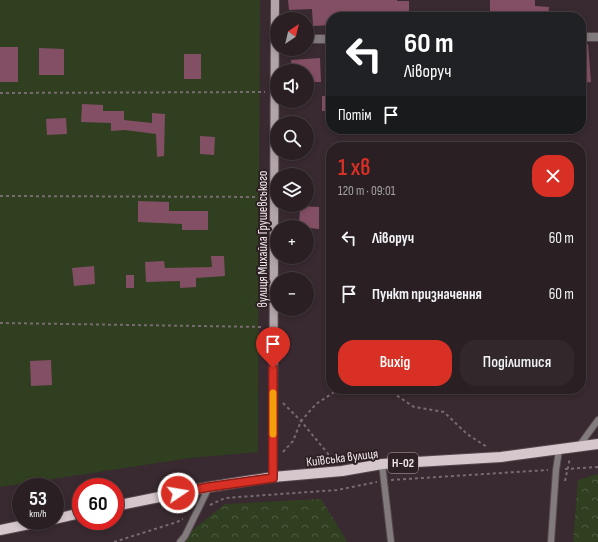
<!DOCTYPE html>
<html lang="uk">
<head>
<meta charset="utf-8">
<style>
  :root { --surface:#2a2024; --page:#32282c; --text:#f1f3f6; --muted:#a5a3a6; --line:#463e41; --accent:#d93025 }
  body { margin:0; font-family:"Sofia Sans Condensed",sans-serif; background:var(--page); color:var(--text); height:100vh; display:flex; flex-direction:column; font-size:15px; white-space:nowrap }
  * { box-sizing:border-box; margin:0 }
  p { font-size:13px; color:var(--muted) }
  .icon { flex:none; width:22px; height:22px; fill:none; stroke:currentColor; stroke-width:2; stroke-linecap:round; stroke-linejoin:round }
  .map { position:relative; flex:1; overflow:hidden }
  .details { position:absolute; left:326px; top:142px; width:260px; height:252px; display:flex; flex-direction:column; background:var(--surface); border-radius:16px; box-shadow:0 2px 6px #0003,0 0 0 1px var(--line) }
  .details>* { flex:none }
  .hud { position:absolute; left:326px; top:12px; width:260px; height:122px; border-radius:16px; box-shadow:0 2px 6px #0003,0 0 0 1px var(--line); background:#202124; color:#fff; overflow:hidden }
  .needle { width:26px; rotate:35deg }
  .tools { position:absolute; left:270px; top:12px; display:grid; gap:8px }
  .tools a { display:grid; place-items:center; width:44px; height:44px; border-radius:50%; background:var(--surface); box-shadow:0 2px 6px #0003,0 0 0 1px var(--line); font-size:20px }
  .speed { position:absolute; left:12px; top:478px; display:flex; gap:8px; font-size:20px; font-weight:700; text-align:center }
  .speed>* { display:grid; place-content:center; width:52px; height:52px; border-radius:50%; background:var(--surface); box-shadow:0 2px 6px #0003,0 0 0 1px var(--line); line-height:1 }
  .speed small { font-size:10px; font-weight:400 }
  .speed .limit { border:6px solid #d22; background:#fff; color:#111 }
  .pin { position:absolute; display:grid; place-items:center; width:34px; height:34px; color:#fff; margin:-41px -17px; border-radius:50% 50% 50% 0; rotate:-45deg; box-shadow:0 0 4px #0007 }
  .pin .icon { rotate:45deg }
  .me { position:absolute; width:44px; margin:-22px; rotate:78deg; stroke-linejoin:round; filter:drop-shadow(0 0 3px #0008) }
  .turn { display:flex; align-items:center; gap:14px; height:84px; padding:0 12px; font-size:18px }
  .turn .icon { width:52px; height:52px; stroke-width:2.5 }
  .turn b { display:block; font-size:28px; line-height:34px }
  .then { display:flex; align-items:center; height:38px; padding:0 12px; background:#0003; gap:8px; font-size:15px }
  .round { display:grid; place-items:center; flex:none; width:42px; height:42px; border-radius:16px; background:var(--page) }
  .overview { display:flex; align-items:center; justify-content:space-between; height:68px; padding:0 12px }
  h1 { font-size:24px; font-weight:600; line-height:30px; color:var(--accent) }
  .action { display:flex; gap:8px; margin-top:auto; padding:8px 12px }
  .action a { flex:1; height:46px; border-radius:16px; background:var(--accent); color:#fff; font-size:16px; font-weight:600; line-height:46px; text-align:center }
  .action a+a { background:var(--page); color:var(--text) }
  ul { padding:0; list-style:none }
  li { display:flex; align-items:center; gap:12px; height:56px; padding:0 12px }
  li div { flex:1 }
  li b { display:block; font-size:15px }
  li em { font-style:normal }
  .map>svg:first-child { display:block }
  .forest { fill:url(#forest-crowns) }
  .garden { fill:#303f1f }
  .building { fill:#834f65 }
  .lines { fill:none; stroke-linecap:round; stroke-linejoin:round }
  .lane-casing { stroke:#56484e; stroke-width:8 }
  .street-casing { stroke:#56484e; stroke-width:10 }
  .secondary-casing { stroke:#56484e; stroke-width:10 }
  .primary-casing { stroke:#56484e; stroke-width:12 }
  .path { stroke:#786b70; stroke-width:2; stroke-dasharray:3 3; stroke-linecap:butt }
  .lane { stroke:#827b7d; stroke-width:6 }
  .street { stroke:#827b7d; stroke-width:8 }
  .secondary { stroke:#b1a5aa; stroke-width:8 }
  .primary { stroke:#d6c7cc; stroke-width:10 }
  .route-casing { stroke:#8d1f18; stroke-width:10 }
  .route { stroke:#d93025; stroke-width:7 }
  .slow { stroke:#f59e0b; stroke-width:7 }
  .labels { text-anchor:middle; stroke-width:4; stroke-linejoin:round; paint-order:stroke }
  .shield { fill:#2e2126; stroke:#b7acb1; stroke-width:1 }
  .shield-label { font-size:12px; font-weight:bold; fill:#f2e8ec }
  .street-label { font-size:13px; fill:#f2e8ec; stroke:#2e2126 }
</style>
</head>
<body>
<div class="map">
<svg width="598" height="542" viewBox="0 0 598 542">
  <defs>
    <pattern id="forest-crowns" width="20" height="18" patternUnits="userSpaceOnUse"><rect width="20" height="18" fill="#303f1f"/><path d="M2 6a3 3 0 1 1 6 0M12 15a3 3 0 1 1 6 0" fill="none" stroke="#4e5b40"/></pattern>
  </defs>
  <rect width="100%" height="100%" fill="#382a30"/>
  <g class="forest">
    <polygon points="598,474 598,542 573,542 578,480"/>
    <polygon points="321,499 347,541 346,542 180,542 185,536 225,504"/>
  </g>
  <polygon class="garden" points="0,0 260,0 258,452 190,458 0,487"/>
  <g class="building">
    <polygon points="288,0 397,0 397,1 409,1 409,17 400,17 400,16 331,17 331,25 313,26 312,9 289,10"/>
    <polygon points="490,0 535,0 535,6 549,7 548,17 490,17"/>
    <polygon points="581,44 588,44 591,82 581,83"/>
    <rect x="0" y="47" width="18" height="35"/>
    <polygon points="39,48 64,49 64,75 39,75"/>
    <rect x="184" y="54" width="17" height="25"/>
    <polygon points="320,58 321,82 307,82 307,71 292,71 291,60"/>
    <rect x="322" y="96" width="9" height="15"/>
    <polygon points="82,104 103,105 103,111 124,111 124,120 152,123 152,113 165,114 164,156 157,157 156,134 125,130 111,131 111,123 81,122"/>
    <polygon points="66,118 67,134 47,135 46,119"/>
    <polygon points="200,136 215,137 214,155 200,154"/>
    <polygon points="138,201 169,202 169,211 208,211 208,230 182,230 182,224 138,222"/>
    <polygon points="300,206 319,207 319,229 299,227"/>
    <polygon points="211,256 224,256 225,276 196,278 196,287 180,288 180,281 146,282 145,262 164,261 165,268 212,267"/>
    <polygon points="94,266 95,284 74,286 72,268"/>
    <rect x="126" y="275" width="8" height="13"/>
    <polygon points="51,360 52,385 31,386 30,361"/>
  </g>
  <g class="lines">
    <defs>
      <g id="lane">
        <polyline points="579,446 598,420"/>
        <polyline points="382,464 391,542"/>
        <polyline points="180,542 185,536 209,487"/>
        <polyline points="551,542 556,470 559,450"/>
      </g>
      <g id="street">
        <polyline points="581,37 598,37"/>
        <polyline points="307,39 331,39"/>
      </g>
      <polyline id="secondary" points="273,477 275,0"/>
      <g id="primary">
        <polyline points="115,506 209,487 273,477 342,471 382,464 501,457 598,444"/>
        <polyline points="55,519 81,513"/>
        <polyline points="0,530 44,521"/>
      </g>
    </defs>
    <use href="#lane" class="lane-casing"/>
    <use href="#street" class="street-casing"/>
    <use href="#secondary" class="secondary-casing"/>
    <use href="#primary" class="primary-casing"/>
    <g class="path">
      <polyline points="0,93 265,92"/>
      <polyline points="0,196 265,197"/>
      <polyline points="0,323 264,327"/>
      <polyline points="387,389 414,407 444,412 467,434 487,447"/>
      <polyline points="283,403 301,421 334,461"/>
      <polyline points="283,452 293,441 301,421 316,404 339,389"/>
      <polyline points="565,469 598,467"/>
      <polyline points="391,480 548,470"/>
      <polyline points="565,481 570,458"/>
      <polyline points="210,505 225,498 337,490 377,482"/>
      <polyline points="114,542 177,522 183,519"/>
    </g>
    <use href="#lane" class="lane"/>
    <use href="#street" class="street"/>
    <use href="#secondary" class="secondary"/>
    <use href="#primary" class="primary"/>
  </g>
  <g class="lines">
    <defs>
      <polyline id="route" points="178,493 209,487 273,478 273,368"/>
    </defs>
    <use href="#route" class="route-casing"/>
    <use href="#route" class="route"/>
    <polyline class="slow" points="273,434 273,393"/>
  </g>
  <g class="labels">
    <rect class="shield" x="388" y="453" width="30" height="20" rx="3"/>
    <g class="shield-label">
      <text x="403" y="467">Н-02</text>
    </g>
    <g class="street-label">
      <text transform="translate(262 239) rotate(-90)" y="5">вулиця Михайла Грушевського</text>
      <text transform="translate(342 457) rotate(-7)" y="5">Київська вулиця</text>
    </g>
  </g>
</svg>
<div class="tools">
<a><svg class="needle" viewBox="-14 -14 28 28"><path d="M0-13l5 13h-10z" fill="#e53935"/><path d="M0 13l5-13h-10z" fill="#a5a3a6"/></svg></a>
<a><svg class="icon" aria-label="sound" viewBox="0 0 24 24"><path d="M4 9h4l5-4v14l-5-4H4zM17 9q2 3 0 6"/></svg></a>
<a><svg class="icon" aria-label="search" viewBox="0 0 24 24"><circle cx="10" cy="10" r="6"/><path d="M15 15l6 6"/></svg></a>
<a><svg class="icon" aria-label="layers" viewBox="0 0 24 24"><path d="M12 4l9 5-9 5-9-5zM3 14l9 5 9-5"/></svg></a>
<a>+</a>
<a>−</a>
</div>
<div class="speed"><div>53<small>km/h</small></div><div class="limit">60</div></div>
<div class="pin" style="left:273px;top:368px;background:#d93025"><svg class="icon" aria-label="arrive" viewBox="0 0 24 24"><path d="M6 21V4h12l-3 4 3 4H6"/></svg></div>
<svg class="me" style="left:178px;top:493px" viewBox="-20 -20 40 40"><circle r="17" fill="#d93025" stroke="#fff" stroke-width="3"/><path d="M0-11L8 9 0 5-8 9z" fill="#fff"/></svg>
<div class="hud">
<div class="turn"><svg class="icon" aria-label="left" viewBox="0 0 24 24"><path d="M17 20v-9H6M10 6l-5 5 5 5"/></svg><div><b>60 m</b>Ліворуч</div></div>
<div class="then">Потім<svg class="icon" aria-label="arrive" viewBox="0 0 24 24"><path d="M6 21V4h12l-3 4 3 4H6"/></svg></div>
</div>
<section class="details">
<div class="overview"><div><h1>1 хв</h1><p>120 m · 09:01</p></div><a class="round" style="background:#d93025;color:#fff"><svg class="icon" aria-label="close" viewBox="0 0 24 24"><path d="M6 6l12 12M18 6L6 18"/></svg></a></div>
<ul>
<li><svg class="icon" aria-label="left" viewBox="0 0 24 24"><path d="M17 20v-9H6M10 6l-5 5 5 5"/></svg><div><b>Ліворуч</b></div><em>60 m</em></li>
<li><svg class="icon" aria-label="arrive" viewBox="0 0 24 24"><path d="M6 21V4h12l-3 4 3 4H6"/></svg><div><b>Пункт призначення</b></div><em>60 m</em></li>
</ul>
<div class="action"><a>Вихід</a><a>Поділитися</a></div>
</section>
</div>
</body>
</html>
